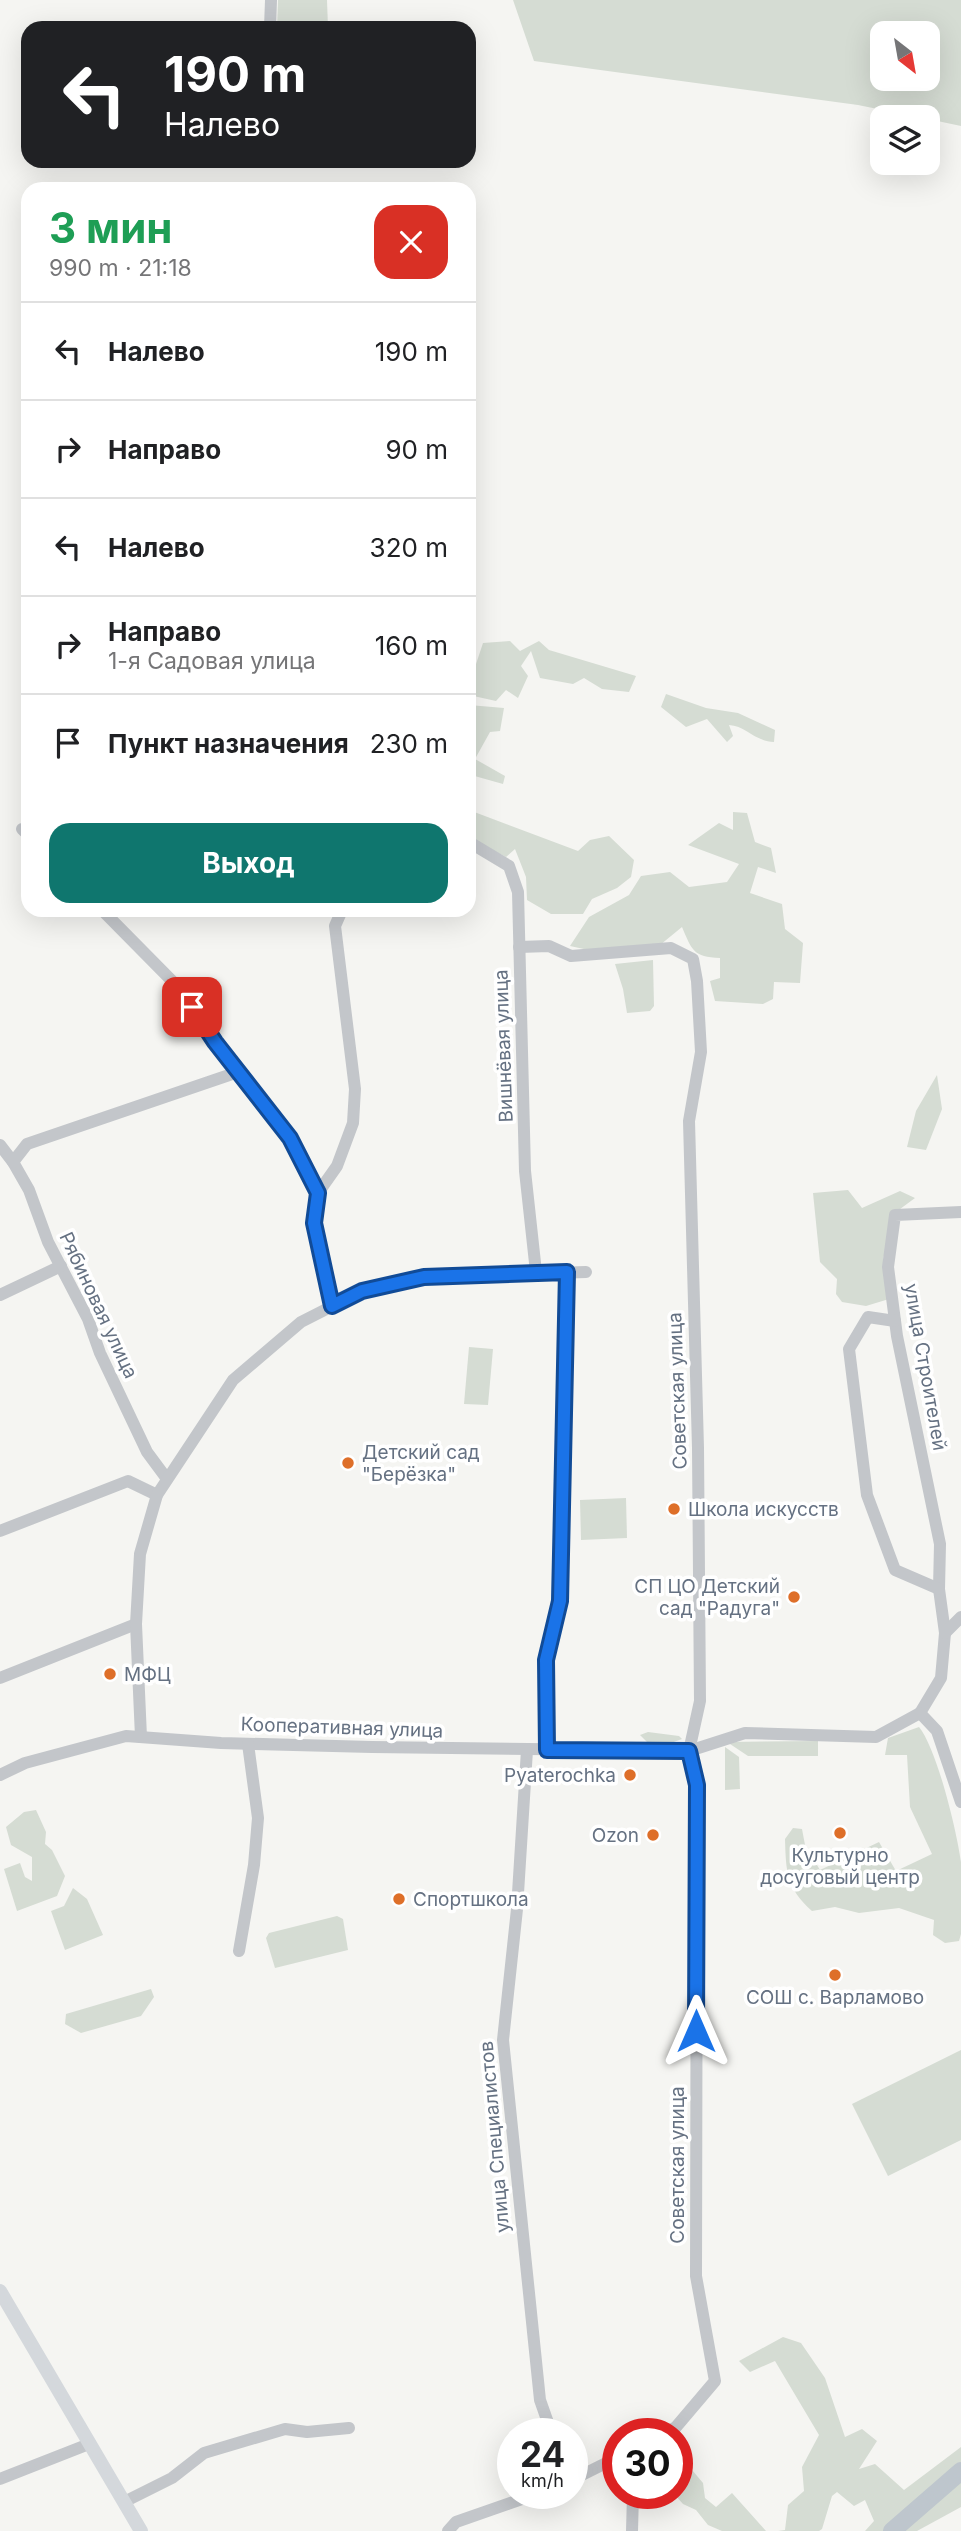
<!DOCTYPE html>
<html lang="ru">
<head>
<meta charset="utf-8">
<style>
  :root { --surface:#fff; --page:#f2f2f2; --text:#202124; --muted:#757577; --line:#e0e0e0; --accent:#0f766e }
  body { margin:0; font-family:Inter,sans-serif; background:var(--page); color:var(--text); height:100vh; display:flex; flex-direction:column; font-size:26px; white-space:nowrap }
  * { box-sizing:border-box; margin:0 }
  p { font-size:23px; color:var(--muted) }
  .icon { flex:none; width:38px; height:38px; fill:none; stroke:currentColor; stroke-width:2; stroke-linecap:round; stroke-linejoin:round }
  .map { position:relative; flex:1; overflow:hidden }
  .panel { position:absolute; left:21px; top:182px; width:455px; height:735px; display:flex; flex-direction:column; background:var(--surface); border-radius:21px; box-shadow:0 7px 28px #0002 }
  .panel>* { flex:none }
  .guide { position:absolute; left:21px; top:21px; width:455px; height:147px; border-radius:21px; box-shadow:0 7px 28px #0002; background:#202124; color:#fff; overflow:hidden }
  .needle { width:46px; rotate:149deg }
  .controls { position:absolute; left:870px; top:21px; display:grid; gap:14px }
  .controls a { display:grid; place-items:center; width:70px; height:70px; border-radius:14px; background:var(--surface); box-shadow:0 7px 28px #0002; font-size:35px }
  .speed { position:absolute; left:497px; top:2418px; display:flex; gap:14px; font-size:35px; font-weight:700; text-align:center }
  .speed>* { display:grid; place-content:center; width:91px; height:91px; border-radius:50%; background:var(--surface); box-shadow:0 7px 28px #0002; line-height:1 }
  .speed small { font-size:18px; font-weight:400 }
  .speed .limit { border:10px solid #d22; background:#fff; color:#111 }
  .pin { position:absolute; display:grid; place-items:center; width:60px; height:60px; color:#fff; margin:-30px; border-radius:14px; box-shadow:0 4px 10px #0006 }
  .me { position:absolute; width:77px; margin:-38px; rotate:0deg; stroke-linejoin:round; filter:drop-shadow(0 0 5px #0008) }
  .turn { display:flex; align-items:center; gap:24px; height:147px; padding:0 28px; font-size:32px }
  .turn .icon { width:91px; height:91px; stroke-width:2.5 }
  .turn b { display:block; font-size:49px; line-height:60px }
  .round { display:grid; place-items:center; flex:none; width:74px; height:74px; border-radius:21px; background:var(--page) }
  .overview { display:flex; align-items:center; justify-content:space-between; height:119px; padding:0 28px }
  h1 { font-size:42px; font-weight:700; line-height:52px; color:#1e9e55 }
  .action { display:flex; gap:14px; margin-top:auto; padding:14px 28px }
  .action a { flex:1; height:80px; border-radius:21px; background:var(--accent); color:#fff; font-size:28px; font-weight:700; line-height:80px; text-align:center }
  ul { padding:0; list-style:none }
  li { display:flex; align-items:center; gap:21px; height:98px; padding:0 28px; border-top:2px solid var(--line) }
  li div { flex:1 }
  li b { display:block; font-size:26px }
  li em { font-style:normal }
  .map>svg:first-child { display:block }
  .green { fill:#d5dcd3; fill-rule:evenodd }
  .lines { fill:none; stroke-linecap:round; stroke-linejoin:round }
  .river { stroke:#bec6cd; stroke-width:18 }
  .minor { stroke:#c3c6ca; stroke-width:12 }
  .major { stroke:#d4d8dc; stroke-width:14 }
  .route-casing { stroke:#114b97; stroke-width:18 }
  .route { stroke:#1a73e8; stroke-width:12 }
  .poi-dot { fill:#de6f29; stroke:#fff; stroke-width:2.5 }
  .labels { text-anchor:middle; stroke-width:7; stroke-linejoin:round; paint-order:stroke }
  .street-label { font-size:19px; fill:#657182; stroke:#fff }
  .poi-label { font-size:19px; fill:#657182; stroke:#fff; text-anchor:start }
</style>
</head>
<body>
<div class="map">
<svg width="961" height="2531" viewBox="0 0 961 2531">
  <rect width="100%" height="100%" fill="#f5f5f2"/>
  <g class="green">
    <polygon points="278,0 327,0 328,28 277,28"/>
    <path d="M513 0H961V126L928 119V117H917L858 105 534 61ZM882 33H928V79H882Z"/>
    <polygon points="510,641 520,651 539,641 549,650 636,676 629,692 602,689 584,678 573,684 540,678 531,651 521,666 528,676 518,698 506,690 496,701 469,695 469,685 483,643"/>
    <path d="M666 694 706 708 738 713 775 730 774 742C754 741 746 726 729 725L733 736 727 742 707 719 686 727 661 707Z"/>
    <polygon points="469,705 504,708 500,731 490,732 475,759 505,776 503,784 471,775 469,778"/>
    <polygon points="469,810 578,851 590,840 609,836 634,860 631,877 617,888 592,899 583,914 551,914 527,900 526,877 515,849 506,857 469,838"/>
    <path d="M733 812 747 813 755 842 771 848 776 873 758 867 750 893 782 904 785 929 803 943 800 983 774 982 773 999 763 1004 715 1001 710 981 720 978V958C693 957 692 950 682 927L660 945 593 951 570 946 589 917 629 895 641 876 670 872 689 887 727 882 739 864 688 845 719 823 733 830Z"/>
    <polygon points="653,960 654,1006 650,1011 627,1013 623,989 615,964"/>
    <polygon points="937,1075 942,1109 926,1150 907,1147 916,1111"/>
    <polygon points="848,1190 862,1208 900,1191 915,1198 896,1212 883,1259 889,1299 866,1306 842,1302 836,1294 837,1279 820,1262 813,1193"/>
    <polygon points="469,1347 493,1349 488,1405 464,1404"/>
    <polygon points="626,1498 627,1538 581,1540 580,1500"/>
    <path d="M919 1727C937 1749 957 1832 961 1862 961 1886 961 1911 961 1934L959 1941 945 1943 933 1935 934 1920 899 1908 859 1913 835 1907 812 1911C786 1888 786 1871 785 1839L793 1828 802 1829 805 1845 820 1870 879 1842 896 1871 932 1854 910 1807 907 1755H885L888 1738Z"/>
    <polygon points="648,1732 679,1736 682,1739 668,1744 648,1743 640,1735"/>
    <polygon points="818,1741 818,1756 748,1756 727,1742"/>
    <polygon points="725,1747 739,1757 740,1789 725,1790"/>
    <polygon points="36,1810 46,1832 45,1844 52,1850 65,1876 57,1896 17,1911 4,1869 20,1863 25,1877 32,1881 32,1857 11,1845 6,1827 24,1812"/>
    <polygon points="73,1888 87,1899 103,1935 65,1950 51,1911 64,1906"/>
    <polygon points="337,1916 343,1919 348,1950 275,1968 266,1938 269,1933"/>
    <polygon points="151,1989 154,1997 141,2016 81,2033 65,2024 66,2014"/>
    <polygon points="961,2050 961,2140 888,2176 852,2104"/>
    <polygon points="783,2337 801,2343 825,2378 845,2437 862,2429 877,2441 859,2469 875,2464 904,2490 961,2447 961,2507 917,2531 865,2531 874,2521 865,2500 854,2506 837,2492 832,2496 822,2529 819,2531 778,2531 785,2530 788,2505 804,2491 802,2467 819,2435 775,2361 750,2372 739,2361"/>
    <polygon points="677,2452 703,2483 705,2498 716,2507 732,2493 766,2531 722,2531 708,2525 696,2510 683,2504 674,2494 677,2494"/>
  </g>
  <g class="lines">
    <polyline class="river" points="892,2531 961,2471"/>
    <g class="minor">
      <polyline points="270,28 271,0"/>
      <polyline points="22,829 28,835"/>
      <polyline points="469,842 509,866 518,892 525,1171 536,1272"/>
      <polyline points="102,910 181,990 215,1042 290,1138 318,1193 314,1223 332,1306"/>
      <polyline points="519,947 549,946 571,956 671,948 693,959 697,981 701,1052 689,1121 698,1448 700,1701 689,1751 697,1785 696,2276 715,2381 676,2427 662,2434"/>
      <polyline points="0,1145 13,1162 29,1190 48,1242 88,1319 100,1353 147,1452 167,1479"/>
      <polyline points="13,1162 27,1144 238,1072"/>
      <polyline points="318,1193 337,1166 353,1123 355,1089 335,926 342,910"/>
      <polyline points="961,1212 895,1215 888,1267 897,1336 940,1544 939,1589 945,1633 941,1678 920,1713 937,1731 961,1802"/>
      <polyline points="0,1295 61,1266"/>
      <polyline points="895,1321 868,1317 849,1349 867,1495 895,1570 939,1589"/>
      <polyline points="0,1531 128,1481 157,1495"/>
      <polyline points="945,1633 961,1617"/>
      <polyline points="0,1678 136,1624"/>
      <polyline points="141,1737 136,1624 140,1554 157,1495 233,1380 301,1322 362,1291 424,1277 586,1272"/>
      <polyline points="527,1750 517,1909 503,2040 540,2400 552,2434"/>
      <polyline points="547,1750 546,1660 560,1601 567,1272"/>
      <polyline points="0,1775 25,1763 126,1736 221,1743 372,1747 689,1751 745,1733 876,1737 920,1713"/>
      <polyline points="239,1951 254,1865 258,1818 248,1744"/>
      <polyline points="0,2479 89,2444"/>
      <polyline points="572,2480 618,2457"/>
      <polyline points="124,2502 172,2478 204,2453 285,2429 307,2432 349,2428"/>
      <polyline points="448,2531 456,2522 536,2494"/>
      <polyline points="632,2531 633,2494"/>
    </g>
    <polyline class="major" points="0,2291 141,2531"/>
  </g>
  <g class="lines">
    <defs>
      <polyline id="route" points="192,1007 215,1042 290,1138 318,1193 314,1223 332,1306 362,1291 424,1277 567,1272 560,1601 546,1660 547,1750 689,1751 697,1785 696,2031"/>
    </defs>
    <use href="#route" class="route-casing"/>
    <use href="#route" class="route"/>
  </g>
  <g class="poi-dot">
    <circle cx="348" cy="1463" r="7"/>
    <circle cx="674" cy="1509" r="7"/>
    <circle cx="794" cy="1597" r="7"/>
    <circle cx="110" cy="1674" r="7"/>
    <circle cx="630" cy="1775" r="7"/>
    <circle cx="840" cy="1833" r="7"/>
    <circle cx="653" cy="1835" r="7"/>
    <circle cx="399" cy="1899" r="7"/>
    <circle cx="835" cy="1975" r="7"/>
  </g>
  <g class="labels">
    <g class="street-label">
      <text transform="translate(503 1046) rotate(-92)" y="7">Вишнёвая улица</text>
      <text transform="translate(99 1305) rotate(65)" y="7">Рябиновая улица</text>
      <text transform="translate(926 1367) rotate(80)" y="7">улица Строителей</text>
      <text transform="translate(677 1391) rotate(-92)" y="7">Советская улица</text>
      <text transform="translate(342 1727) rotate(2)" y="7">Кооперативная улица</text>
      <text transform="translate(494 2137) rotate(-95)" y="7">улица Специалистов</text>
      <text transform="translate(677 2165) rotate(-90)" y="7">Советская улица</text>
    </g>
    <g class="poi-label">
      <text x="362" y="1459">Детский сад<tspan x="362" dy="22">"Берёзка"</tspan></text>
      <text x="688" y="1516">Школа искусств</text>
      <text x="780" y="1593" text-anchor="end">СП ЦО Детский<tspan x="780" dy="22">сад "Радуга"</tspan></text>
      <text x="124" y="1681">МФЦ</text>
      <text x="616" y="1782" text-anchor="end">Pyaterochka</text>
      <text x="639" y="1842" text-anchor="end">Ozon</text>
      <text x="840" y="1862" text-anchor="middle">Культурно<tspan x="840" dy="22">досуговый центр</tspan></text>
      <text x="413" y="1906">Спортшкола</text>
      <text x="835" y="2004" text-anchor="middle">СОШ с. Варламово</text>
    </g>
  </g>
</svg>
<div class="controls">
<a><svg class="needle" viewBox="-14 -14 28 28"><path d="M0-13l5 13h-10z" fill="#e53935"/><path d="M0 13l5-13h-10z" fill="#757577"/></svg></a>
<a><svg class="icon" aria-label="layers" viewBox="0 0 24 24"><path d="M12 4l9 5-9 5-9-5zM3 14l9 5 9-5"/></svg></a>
</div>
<div class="speed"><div>24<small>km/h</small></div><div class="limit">30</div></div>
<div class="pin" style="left:192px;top:1007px;background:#d93025"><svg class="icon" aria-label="arrive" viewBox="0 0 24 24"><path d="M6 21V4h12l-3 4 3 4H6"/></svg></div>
<svg class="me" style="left:696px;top:2031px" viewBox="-20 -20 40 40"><path d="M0-17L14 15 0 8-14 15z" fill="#1a73e8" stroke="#fff" stroke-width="4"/></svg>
<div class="guide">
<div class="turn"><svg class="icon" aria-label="left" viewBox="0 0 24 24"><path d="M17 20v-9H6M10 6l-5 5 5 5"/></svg><div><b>190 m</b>Налево</div></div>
</div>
<section class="panel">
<div class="overview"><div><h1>3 мин</h1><p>990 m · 21:18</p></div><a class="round" style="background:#d93025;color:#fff"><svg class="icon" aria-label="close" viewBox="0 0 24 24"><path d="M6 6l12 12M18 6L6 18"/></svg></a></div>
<ul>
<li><svg class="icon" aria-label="left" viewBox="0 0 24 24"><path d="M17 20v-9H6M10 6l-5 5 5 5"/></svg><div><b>Налево</b></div><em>190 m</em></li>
<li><svg class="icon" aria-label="right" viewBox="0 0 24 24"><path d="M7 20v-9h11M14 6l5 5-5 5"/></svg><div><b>Направо</b></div><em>90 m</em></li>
<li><svg class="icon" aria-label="left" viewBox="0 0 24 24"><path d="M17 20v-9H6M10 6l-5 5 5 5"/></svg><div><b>Налево</b></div><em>320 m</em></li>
<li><svg class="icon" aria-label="right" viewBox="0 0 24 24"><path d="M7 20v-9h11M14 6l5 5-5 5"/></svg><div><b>Направо</b><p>1-я Садовая улица</p></div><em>160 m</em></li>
<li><svg class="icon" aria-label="arrive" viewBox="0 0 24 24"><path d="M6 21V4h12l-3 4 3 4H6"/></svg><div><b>Пункт назначения</b></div><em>230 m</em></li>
</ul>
<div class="action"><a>Выход</a></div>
</section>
</div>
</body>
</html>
